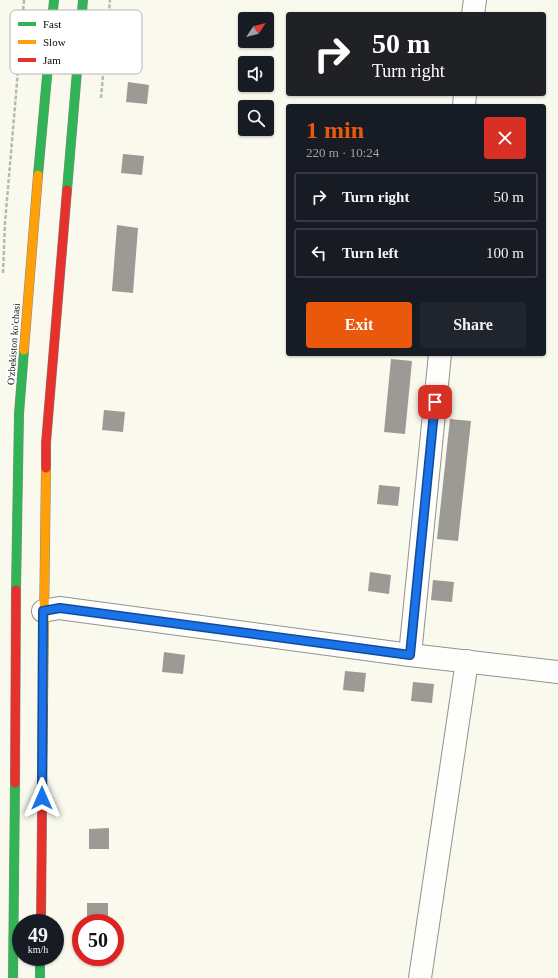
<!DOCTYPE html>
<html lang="en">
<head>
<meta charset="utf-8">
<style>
  :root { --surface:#171b24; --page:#20242c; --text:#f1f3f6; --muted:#9ea1a6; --line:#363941; --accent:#ea580c }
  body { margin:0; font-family:Georgia,serif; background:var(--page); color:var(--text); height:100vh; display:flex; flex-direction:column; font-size:15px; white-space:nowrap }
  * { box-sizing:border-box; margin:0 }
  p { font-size:13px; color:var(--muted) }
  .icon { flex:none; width:22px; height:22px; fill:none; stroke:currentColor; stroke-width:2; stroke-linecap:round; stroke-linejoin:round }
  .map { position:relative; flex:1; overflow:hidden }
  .sheet { position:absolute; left:286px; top:104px; width:260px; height:252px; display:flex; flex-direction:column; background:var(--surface); border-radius:4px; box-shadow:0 1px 3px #0004 }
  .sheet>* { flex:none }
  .banner { position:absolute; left:286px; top:12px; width:260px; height:84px; border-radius:4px; box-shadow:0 1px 3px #0004; background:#202124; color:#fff; overflow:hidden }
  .needle { width:26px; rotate:55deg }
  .tools { position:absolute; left:238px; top:12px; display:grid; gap:8px }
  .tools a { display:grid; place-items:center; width:36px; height:36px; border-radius:4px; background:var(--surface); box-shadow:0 1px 3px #0004; font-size:20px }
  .speed { position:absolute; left:12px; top:914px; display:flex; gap:8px; font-size:20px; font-weight:700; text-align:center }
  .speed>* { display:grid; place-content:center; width:52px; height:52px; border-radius:50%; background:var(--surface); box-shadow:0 1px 3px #0004; line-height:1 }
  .speed small { font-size:10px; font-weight:400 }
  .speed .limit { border:6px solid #d22; background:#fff; color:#111 }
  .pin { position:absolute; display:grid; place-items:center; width:34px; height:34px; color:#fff; margin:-17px; border-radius:8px; box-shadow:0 2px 6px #0006 }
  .me { position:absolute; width:44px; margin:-22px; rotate:0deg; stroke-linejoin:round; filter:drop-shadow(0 0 3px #0008) }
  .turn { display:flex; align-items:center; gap:14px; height:84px; padding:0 20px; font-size:18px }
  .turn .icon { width:52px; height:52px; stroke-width:2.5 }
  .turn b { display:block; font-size:28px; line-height:34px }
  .round { display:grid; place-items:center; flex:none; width:42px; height:42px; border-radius:4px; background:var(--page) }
  .overview { display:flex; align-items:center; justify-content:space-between; height:68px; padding:0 20px }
  h1 { font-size:24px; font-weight:800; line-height:30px; color:var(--accent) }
  .action { display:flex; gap:8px; margin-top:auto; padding:8px 20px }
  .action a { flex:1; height:46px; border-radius:4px; background:var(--accent); color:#fff; font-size:16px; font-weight:800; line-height:46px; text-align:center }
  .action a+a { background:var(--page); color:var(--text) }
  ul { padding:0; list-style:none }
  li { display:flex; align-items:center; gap:12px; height:50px; margin:0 8px 6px; padding:0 12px; border:2px solid var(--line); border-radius:4px }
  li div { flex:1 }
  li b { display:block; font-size:15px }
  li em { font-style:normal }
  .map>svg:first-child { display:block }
  .building { fill:#9c9a94 }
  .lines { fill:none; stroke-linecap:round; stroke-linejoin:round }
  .street-casing { stroke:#93928d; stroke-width:24 }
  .fast-casing { stroke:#898983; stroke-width:10 }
  .slow-casing { stroke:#898983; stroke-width:10 }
  .jam-casing { stroke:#898983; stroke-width:10 }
  .path { stroke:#b7b7b5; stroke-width:2.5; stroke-dasharray:4 2; stroke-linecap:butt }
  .street { stroke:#fefefc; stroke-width:22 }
  .fast { stroke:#30b455; stroke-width:9 }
  .slow { stroke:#ff9f0a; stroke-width:9 }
  .jam { stroke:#e5322d; stroke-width:9 }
  .route-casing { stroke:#114b97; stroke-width:10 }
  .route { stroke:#1a73e8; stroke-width:7 }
  .labels { text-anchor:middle; stroke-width:4; stroke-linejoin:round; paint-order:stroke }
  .street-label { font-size:10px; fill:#0b0b0b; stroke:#fff }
  .key { fill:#fff; stroke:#b6b6b6; stroke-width:1 }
  .key-label { font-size:11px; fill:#0b0b0b }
</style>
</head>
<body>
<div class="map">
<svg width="558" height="978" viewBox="0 0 558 978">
  <rect width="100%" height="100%" fill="#faf9ed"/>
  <g class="building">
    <polygon points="128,82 149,85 147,104 126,102"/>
    <polygon points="123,154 144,156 142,175 121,173"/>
    <polygon points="117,225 138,228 133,293 112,291"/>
    <polygon points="391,359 412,361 405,434 384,432"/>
    <polygon points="104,410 125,412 123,432 102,430"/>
    <polygon points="450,419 471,421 458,541 437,539"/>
    <polygon points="379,485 400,487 398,506 377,504"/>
    <polygon points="370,572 391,575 389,594 368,591"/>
    <polygon points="433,580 454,582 452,602 431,600"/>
    <polygon points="164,652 185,655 183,674 162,672"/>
    <polygon points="345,671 366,673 364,692 343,690"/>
    <polygon points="413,682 434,684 432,703 411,701"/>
    <polygon points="109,828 109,849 89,849 89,829"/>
    <rect x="87" y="903" width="21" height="20"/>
  </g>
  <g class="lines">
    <defs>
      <g id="street">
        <polyline points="473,14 475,0"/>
        <polyline points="464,106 465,94"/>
        <polyline points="43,611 59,608 410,655 558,672"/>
        <polyline points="410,655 440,354"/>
        <polyline points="420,978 467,661"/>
      </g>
      <g id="fast">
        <polyline points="38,175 54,0"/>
        <polyline points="67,190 83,0"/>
        <polyline points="16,590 19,414 24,350"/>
        <polyline points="40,957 40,978"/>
        <polyline points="13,978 15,783"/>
      </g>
      <g id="slow">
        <polyline points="24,350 38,175"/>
        <polyline points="43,704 46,468"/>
      </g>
      <g id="jam">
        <polyline points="46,468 46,443 67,190"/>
        <polyline points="15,783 16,590"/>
        <polyline points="41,923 43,704"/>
      </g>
    </defs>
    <use href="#street" class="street-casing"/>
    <use href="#fast" class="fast-casing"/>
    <use href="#slow" class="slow-casing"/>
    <use href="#jam" class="jam-casing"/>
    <g class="path">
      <polyline points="101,98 110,0"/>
      <polyline points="3,273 5,223 24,0"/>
    </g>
    <use href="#street" class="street"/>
    <use href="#fast" class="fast"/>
    <use href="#slow" class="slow"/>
    <use href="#jam" class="jam"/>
  </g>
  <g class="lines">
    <defs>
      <polyline id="route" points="42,798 43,611 60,608 410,655 435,402"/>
    </defs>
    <use href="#route" class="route-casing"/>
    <use href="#route" class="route"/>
  </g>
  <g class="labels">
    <g class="street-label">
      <text transform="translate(13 344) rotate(-86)" y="4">O'zbekiston ko'chasi</text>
    </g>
  </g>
  <rect x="10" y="10" width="132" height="64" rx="6" class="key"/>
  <rect x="18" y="22" width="18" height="4" fill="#30b455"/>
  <rect x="18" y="40" width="18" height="4" fill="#ff9f0a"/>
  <rect x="18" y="58" width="18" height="4" fill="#e5322d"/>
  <g class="key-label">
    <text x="43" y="28">Fast</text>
    <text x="43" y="46">Slow</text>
    <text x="43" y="64">Jam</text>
  </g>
</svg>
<div class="tools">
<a><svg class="needle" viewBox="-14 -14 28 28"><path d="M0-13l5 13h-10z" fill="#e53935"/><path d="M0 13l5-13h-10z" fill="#9ea1a6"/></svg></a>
<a><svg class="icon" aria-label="sound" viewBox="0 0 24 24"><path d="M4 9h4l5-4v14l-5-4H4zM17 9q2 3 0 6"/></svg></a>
<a><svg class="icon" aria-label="search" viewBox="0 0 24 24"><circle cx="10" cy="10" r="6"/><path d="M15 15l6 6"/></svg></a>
</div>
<div class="speed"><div>49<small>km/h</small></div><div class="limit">50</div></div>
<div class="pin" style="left:435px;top:402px;background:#d93025"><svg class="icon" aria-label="arrive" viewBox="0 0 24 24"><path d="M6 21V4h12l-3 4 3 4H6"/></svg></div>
<svg class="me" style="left:42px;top:798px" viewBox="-20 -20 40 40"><path d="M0-17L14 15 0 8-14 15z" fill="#1a73e8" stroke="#fff" stroke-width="4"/></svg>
<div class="banner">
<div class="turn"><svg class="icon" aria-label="right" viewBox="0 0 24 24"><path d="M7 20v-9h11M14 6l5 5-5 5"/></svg><div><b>50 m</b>Turn right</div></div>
</div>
<section class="sheet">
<div class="overview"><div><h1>1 min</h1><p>220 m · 10:24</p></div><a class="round" style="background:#d93025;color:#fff"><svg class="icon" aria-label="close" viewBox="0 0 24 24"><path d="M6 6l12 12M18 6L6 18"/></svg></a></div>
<ul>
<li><svg class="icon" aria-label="right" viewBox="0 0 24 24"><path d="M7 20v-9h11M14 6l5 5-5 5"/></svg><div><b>Turn right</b></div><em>50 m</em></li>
<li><svg class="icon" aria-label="left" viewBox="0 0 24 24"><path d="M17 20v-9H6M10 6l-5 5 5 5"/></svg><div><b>Turn left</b></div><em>100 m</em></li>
</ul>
<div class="action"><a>Exit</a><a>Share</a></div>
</section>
</div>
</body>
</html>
